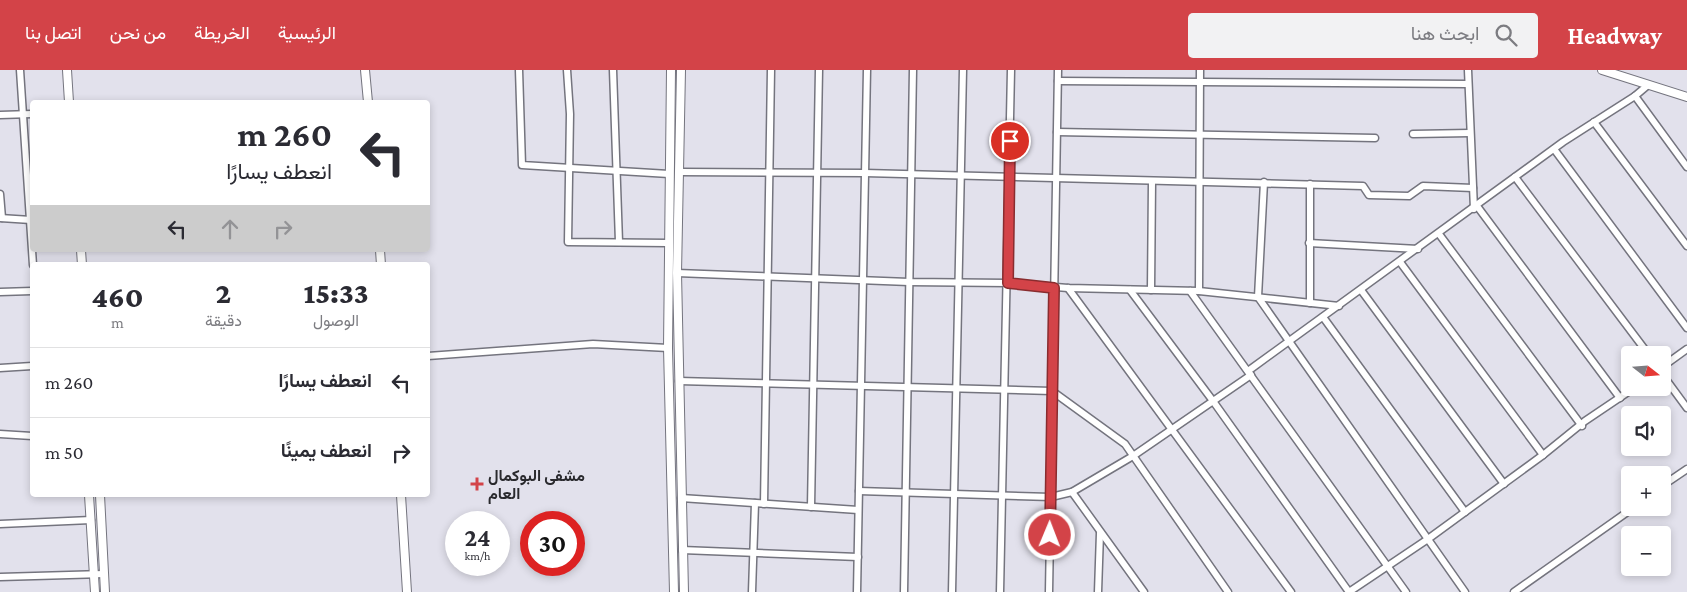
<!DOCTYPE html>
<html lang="ar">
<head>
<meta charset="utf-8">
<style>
  :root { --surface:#fff; --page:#f2f2f3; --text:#2b2b33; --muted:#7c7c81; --line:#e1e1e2; --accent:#d34348 }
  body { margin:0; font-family:"Crimson Pro",Vazirmatn,serif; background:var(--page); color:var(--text); direction:rtl; height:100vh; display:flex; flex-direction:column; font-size:19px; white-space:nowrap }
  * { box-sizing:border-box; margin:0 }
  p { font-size:16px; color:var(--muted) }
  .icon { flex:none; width:28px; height:28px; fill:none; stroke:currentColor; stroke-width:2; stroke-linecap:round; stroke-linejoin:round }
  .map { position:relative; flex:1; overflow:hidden; direction:ltr }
  .drawer { position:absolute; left:30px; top:192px; width:400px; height:235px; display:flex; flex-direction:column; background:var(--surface); border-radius:5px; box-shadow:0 2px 8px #0003; direction:rtl }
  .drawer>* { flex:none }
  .hud { position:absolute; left:30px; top:30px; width:400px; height:152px; border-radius:5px; box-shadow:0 2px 8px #0003; direction:rtl; background:#fff; color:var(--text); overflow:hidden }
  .needle { width:32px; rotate:107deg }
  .buttons { position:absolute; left:1621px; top:276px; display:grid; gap:10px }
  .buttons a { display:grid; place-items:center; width:50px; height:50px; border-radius:5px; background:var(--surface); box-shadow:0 2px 8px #0003; font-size:25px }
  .speed { position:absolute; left:445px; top:441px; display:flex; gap:10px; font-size:25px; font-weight:700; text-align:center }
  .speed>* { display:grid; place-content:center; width:65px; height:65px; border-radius:50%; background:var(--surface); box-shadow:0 2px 8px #0003; line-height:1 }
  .speed small { font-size:12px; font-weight:400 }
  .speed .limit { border:8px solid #d22; background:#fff; color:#111 }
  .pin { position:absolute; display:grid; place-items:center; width:42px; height:42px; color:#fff; margin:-21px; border:2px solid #fff; border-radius:50%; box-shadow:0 1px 5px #0007 }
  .me { position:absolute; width:55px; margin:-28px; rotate:1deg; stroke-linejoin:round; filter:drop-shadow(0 0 4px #0008) }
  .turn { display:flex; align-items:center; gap:18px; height:105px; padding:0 15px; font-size:22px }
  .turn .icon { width:65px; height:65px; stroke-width:2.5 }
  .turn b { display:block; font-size:35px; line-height:42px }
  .lanes { display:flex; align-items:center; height:48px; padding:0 15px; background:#0003; justify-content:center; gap:25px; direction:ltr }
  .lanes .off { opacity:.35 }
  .eta { display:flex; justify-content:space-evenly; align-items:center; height:85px; text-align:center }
  .eta b { font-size:30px; font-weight:800; line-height:35px }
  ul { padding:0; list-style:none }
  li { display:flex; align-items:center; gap:15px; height:70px; padding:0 15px; border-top:1px solid var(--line) }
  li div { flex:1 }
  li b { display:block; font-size:19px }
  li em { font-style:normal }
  header { display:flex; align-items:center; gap:30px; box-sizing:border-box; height:70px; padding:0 25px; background:var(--accent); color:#fff }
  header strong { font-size:24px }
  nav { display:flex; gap:28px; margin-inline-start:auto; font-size:18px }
  .search { width:350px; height:45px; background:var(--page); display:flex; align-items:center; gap:12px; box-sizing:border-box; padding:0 18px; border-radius:5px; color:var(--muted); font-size:19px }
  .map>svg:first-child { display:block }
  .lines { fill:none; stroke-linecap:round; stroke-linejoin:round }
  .minor-casing { stroke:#74747e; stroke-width:9 }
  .tertiary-casing { stroke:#74747e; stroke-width:10 }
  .minor { stroke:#fff; stroke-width:6 }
  .tertiary { stroke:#fff; stroke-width:8 }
  .route-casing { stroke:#892c2f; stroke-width:12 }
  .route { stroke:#d34348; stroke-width:9 }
  .poi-dot { fill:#d34348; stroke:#e2e1ec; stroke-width:2 }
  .labels { text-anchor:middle; stroke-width:4; stroke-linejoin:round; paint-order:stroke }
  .poi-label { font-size:16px; font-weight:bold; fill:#29292d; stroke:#e2e1ec; text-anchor:start }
</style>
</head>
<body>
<header>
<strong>Headway</strong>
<div class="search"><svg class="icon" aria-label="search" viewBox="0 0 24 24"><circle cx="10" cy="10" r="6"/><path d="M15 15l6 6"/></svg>ابحث هنا</div>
<nav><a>الرئيسية</a><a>الخريطة</a><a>من نحن</a><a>اتصل بنا</a></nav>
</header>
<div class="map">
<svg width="1687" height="522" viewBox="0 0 1687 522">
  <rect width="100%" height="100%" fill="#e2e1ec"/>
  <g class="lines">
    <defs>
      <g id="minor">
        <polyline points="20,0 33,195"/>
        <polyline points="519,0 522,95 669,104"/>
        <polyline points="567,0 570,44 568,172 668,173"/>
        <polyline points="613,0 619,172"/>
        <polyline points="1468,0 1474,139"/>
        <polyline points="1058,11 1467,14"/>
        <polyline points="1635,26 1687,97"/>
        <polyline points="0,45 32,44"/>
        <polyline points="1594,52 1687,176"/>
        <polyline points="1057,62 1375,68"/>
        <polyline points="1413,64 1470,63"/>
        <polyline points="1554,79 1687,258"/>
        <polyline points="680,102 865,103 1363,116 1369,125 1409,126 1423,116 1473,118"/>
        <polyline points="1515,107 1649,285"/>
        <polyline points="1264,112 1258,227 1465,522"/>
        <polyline points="0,124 2,148"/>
        <polyline points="1477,136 1620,328"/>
        <polyline points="0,148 31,150"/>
        <polyline points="1439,164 1582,356"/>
        <polyline points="1309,173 1418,179"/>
        <polyline points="1400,192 1543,385"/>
        <polyline points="677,203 909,212 1008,213 1068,218 1199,221 1339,236"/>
        <polyline points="1068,218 1291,522"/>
        <polyline points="1130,220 1213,331 1349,522 1428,469 1543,385 1585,351 1634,318"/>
        <polyline points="1151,220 1152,112"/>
        <polyline points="1361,220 1504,414"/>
        <polyline points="1190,221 1406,522"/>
        <polyline points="1199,221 1200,0"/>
        <polyline points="0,222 32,221"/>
        <polyline points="1310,233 1310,114"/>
        <polyline points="1323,247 1465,442"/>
        <polyline points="428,286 593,274 668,278"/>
        <polyline points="1662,297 1687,279"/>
        <polyline points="0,298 32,296"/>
        <polyline points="1248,301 1563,72 1635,26 1648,15"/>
        <polyline points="1662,304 1687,338"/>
        <polyline points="679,311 1052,321 1125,374 1228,522"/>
        <polyline points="0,364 32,366"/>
        <polyline points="1662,416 1687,399"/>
        <polyline points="859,421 1051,427 1072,422 1133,386 1251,305"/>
        <polyline points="1072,422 1144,522"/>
        <polyline points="681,428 858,440"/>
        <polyline points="764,434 771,0"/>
        <polyline points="811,437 819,0"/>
        <polyline points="0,454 91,450"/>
        <polyline points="682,480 858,487"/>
        <polyline points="0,507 104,504"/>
        <polyline points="752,522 755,433"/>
        <polyline points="857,522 867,0"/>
        <polyline points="904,522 913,0"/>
        <polyline points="952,522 963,0"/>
        <polyline points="1000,522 1011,0"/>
        <polyline points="1049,522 1058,0"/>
        <polyline points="1098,522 1100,463"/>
        <polyline points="1514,522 1633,438"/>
      </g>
      <g id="tertiary">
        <polyline points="67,0 69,32"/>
        <polyline points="365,0 368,32"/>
        <polyline points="671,0 668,278 674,522"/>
        <polyline points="681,0 677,203 684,522"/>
        <polyline points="1602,0 1687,27"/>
        <polyline points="81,180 82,195"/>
        <polyline points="380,180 381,195"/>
        <polyline points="89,425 95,522"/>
        <polyline points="100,425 105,522"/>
        <polyline points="401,425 407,522"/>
      </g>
    </defs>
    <use href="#minor" class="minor-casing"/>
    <use href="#tertiary" class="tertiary-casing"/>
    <use href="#minor" class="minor"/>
    <use href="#tertiary" class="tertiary"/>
  </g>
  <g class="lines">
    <defs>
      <polyline id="route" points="1010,71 1008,213 1054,218 1050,465"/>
    </defs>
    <use href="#route" class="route-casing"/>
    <use href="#route" class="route"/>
  </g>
  <path class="poi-dot" d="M474.5 406.5h5v5h5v5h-5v5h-5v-5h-5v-5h5z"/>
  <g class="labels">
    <g class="poi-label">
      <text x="488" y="411">مشفى البوكمال<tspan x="488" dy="18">العام</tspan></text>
    </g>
  </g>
</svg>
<div class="buttons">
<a><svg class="needle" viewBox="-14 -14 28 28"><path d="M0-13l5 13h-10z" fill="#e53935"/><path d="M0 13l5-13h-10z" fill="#7c7c81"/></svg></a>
<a><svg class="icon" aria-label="sound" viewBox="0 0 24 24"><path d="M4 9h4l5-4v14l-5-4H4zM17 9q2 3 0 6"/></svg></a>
<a>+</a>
<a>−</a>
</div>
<div class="speed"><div>24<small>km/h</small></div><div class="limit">30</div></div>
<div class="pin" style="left:1010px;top:71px;background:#d93025"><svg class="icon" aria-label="arrive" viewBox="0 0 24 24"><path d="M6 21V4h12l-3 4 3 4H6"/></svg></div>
<svg class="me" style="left:1050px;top:465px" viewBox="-20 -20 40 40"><circle r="17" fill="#d34348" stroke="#fff" stroke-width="3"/><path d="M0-11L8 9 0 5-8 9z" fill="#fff"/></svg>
<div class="hud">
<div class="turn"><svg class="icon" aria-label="left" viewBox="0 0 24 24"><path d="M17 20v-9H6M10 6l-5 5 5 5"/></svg><div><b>260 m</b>انعطف يسارًا</div></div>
<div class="lanes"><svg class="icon" aria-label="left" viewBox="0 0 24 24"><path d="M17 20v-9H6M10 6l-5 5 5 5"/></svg><svg class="icon off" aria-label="ahead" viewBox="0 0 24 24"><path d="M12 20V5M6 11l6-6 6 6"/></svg><svg class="icon off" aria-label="right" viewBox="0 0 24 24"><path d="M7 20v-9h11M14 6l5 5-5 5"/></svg></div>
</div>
<section class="drawer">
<div class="eta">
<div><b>15:33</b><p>الوصول</p></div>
<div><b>2</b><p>دقيقة</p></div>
<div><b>460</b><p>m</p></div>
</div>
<ul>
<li><svg class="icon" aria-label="left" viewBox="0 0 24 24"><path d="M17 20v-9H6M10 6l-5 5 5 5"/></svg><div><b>انعطف يسارًا</b></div><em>260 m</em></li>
<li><svg class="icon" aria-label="right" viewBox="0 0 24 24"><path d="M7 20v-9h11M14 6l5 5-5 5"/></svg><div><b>انعطف يمينًا</b></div><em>50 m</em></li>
</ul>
</section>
</div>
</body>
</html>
